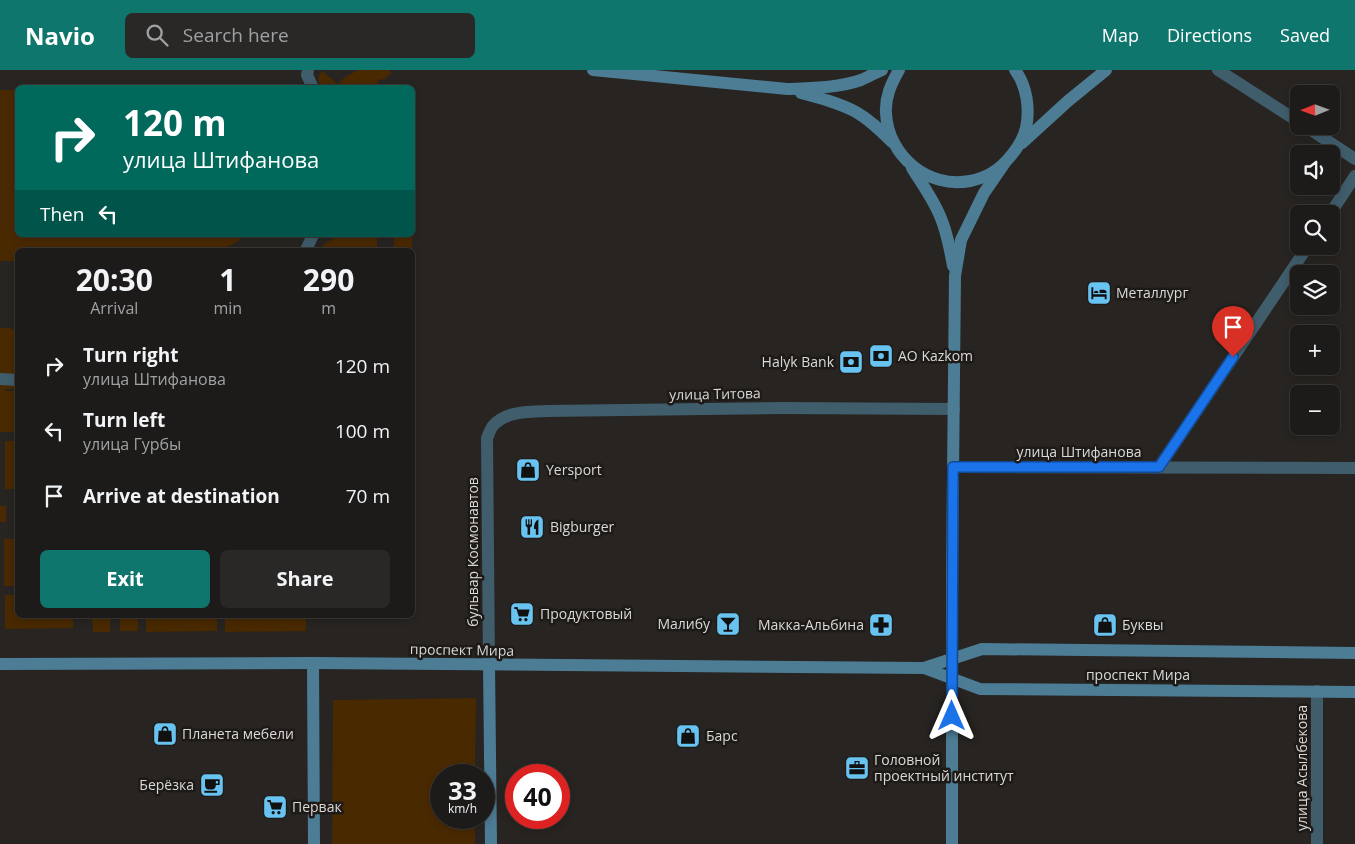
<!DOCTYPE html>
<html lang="en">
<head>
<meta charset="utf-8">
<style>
  :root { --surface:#1d1b19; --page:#2a2826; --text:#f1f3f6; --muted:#a0a1a2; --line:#3b3938; --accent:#0f766e }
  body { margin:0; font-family:"Open Sans",sans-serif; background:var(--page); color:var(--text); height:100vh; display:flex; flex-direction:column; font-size:19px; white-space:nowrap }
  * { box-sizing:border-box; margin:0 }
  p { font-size:16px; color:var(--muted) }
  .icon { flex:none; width:28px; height:28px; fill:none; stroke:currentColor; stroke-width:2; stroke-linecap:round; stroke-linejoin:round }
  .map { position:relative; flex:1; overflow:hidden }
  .sheet { position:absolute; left:15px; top:178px; width:400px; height:370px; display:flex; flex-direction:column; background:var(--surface); border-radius:8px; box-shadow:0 2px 8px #0003,0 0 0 1px var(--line) }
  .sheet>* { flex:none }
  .banner { position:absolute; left:15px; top:15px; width:400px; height:152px; border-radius:8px; box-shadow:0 2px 8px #0003,0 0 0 1px var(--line); background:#00695c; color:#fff; overflow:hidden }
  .needle { width:32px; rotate:269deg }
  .tools { position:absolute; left:1290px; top:15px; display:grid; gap:10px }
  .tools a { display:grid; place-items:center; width:50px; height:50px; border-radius:8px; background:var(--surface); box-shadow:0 2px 8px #0003,0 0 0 1px var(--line); font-size:25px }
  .speed { position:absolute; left:430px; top:694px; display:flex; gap:10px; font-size:25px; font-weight:700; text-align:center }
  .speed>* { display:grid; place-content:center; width:65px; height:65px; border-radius:50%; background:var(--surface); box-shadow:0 2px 8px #0003,0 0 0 1px var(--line); line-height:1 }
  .speed small { font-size:12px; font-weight:400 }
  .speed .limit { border:8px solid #d22; background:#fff; color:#111 }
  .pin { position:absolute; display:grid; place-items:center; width:42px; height:42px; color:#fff; margin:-51px -21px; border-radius:50% 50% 50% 0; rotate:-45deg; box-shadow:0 0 5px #0007 }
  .pin .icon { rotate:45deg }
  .me { position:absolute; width:55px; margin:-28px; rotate:0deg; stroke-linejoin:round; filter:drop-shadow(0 0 4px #0008) }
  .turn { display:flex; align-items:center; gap:18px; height:105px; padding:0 25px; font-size:22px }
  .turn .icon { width:65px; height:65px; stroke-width:2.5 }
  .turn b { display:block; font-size:35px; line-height:42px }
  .then { display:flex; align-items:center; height:48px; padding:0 25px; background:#0003; gap:10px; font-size:19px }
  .eta { display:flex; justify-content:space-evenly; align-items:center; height:85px; text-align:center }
  .eta b { font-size:30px; font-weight:700; line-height:35px }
  .primary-button { display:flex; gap:10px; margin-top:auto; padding:10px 25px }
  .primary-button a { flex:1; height:58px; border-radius:8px; background:var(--accent); color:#fff; font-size:20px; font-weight:700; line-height:58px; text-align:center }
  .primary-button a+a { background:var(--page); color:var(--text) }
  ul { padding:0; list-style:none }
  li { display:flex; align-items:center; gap:15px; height:65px; padding:0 25px }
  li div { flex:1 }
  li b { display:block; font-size:19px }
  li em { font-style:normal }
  header { display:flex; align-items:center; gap:30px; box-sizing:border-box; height:70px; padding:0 25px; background:var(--accent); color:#fff }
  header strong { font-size:24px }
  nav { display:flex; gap:28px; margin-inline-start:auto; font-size:18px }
  .search { width:350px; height:45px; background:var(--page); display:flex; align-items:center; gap:12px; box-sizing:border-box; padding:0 18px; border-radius:8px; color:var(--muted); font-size:19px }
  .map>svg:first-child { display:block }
  .green { fill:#492900 }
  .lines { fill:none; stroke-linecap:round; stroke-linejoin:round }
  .street { stroke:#405d6c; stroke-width:12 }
  .secondary { stroke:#4d7c95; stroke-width:12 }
  .route-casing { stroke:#114b97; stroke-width:12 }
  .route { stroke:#1a73e8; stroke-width:9 }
  .labels { text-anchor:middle; stroke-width:5; stroke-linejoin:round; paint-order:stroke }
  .poi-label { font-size:14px; fill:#dbd9d7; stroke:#1d1a17; text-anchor:start }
  .street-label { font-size:14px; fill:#dbd9d7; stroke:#1d1a17 }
</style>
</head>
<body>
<header>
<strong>Navio</strong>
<div class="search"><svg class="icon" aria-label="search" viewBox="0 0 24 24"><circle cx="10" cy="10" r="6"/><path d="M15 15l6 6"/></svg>Search here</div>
<nav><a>Map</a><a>Directions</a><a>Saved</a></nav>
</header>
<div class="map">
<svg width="1355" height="774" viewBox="0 0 1355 774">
  <rect width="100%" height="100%" fill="#272421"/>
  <g class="green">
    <path d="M358 0H390L391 3 385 9 378 10V17H322C317 11 317 7 322 1L338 14 345 7Z"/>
    <polygon points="0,20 17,20 18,165 245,165 237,172 222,180 18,180 17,191 0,191"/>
    <path d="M377 165V180H320C330 162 359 165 377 165Z"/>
    <rect x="394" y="165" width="18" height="15"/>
    <polygon points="0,258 11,258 16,263 15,304 0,304"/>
    <polygon points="0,315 17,315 17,319 5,319 6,321 17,321 17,362 0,362"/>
    <rect x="5" y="371" width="12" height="48"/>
    <rect x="0" y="436" width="6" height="16"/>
    <rect x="4" y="469" width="13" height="47"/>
    <polygon points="5,525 17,525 18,545 73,545 73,558 5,559"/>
    <polygon points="92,545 110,545 110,562 93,562"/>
    <rect x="120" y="545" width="18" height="16"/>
    <polygon points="146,545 217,545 217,561 146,562"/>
    <polygon points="225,545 325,545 325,546 318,549 306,549 306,561 225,562"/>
    <polygon points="476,628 475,705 441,705 441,748 475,748 475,774 332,774 333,630"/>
  </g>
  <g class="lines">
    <g class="street">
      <polyline points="308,0 307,5 313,18"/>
      <polyline points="1218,0 1299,52"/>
      <polyline points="1305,56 1355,89"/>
      <polyline points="1330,144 1355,106"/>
      <polyline points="306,180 313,165"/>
      <polyline points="0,309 18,310"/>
      <polyline points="953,397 1355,398"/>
      <polyline points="1159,397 1308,176"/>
      <path d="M489 595 487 368C489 364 490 360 492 357 504 341 528 342 546 341L783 338 954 339"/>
      <polyline points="1317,774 1317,621"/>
    </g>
    <g class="secondary">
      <path d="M593 0 787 19C811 18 838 18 861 10 868 7 875 3 882 0"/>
      <path d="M899 0C891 14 885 27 886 43 888 86 928 119 970 111 986 108 999 100 1009 88 1017 79 1023 70 1026 58 1030 39 1027 16 1015 0"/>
      <path d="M801 23C820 28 839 33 856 42 870 50 881 61 892 72"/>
      <polyline points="1022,73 1068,31 1106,0"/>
      <path d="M912 98C922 114 933 129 940 146 947 162 950 179 953 196"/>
      <polyline points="313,593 314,774"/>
      <polyline points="0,594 313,593 924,598 982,579 1355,583"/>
      <polyline points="489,595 491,774"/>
      <polyline points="924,598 980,619 1355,622"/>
      <polyline points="952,774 952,506 955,206 961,170 984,123 1004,94"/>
    </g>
  </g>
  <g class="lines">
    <defs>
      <polyline id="route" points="952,646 953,397 1159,397 1233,287"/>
    </defs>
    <use href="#route" class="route-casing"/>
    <use href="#route" class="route"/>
  </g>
  <defs>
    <symbol id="hotel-square" viewBox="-11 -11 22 22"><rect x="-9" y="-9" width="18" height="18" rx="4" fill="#69c3f1" stroke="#1d1a17"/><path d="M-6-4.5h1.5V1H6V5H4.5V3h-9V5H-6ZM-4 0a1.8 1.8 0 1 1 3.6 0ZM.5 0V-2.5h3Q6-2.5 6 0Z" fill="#111"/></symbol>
    <symbol id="bank-square" viewBox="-11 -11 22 22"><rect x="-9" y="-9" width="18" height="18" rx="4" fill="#69c3f1" stroke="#1d1a17"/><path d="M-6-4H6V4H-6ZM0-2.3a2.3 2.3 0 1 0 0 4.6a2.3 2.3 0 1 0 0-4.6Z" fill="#111"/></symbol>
    <symbol id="shop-square" viewBox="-11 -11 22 22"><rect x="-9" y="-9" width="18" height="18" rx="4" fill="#69c3f1" stroke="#1d1a17"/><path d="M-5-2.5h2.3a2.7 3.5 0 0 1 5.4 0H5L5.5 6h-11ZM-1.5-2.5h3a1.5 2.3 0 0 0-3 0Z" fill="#111"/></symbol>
    <symbol id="restaurant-square" viewBox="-11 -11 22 22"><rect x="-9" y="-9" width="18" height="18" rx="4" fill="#69c3f1" stroke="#1d1a17"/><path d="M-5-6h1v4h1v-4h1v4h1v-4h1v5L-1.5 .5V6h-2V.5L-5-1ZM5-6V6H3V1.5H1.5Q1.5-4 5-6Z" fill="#111"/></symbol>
    <symbol id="supermarket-square" viewBox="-11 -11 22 22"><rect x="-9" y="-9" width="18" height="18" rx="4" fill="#69c3f1" stroke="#1d1a17"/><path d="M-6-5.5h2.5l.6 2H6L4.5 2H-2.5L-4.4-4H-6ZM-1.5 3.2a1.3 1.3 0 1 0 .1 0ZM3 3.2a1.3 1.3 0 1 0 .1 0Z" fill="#111"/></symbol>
    <symbol id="bar-square" viewBox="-11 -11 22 22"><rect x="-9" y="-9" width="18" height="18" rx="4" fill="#69c3f1" stroke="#1d1a17"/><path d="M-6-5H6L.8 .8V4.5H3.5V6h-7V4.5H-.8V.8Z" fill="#111"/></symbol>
    <symbol id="pharmacy-square" viewBox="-11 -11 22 22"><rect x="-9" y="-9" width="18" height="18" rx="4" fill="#69c3f1" stroke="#1d1a17"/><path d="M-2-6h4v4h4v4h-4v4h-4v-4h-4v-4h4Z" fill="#111"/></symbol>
    <symbol id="office-square" viewBox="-11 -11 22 22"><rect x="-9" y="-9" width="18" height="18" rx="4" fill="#69c3f1" stroke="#1d1a17"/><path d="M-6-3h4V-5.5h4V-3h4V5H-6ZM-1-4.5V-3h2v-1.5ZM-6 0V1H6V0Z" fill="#111"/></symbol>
    <symbol id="cafe-square" viewBox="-11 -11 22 22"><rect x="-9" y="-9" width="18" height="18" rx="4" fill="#69c3f1" stroke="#1d1a17"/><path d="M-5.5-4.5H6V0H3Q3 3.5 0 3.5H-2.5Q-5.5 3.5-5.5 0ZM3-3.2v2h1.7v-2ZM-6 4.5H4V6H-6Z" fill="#111"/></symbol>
  </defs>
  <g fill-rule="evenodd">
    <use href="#hotel-square" x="1085" y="209" width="28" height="28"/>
    <use href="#bank-square" x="867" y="272" width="28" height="28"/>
    <use href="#bank-square" x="837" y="278" width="28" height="28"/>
    <use href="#shop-square" x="514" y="386" width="28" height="28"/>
    <use href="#restaurant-square" x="518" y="443" width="28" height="28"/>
    <use href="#supermarket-square" x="508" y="530" width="28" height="28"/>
    <use href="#bar-square" x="714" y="540" width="28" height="28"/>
    <use href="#pharmacy-square" x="867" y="541" width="28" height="28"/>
    <use href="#shop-square" x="1091" y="541" width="28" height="28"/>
    <use href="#shop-square" x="151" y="650" width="28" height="28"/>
    <use href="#shop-square" x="674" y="652" width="28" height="28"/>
    <use href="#office-square" x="843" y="684" width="28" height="28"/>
    <use href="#cafe-square" x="198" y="701" width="28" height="28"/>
    <use href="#supermarket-square" x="261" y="723" width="28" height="28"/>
  </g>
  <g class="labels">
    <g class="poi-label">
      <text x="1116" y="228">Металлург</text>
      <text x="898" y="291">AO Kazkom</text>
      <text x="834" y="297" text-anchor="end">Halyk Bank</text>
      <text x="546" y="405">Yersport</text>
      <text x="550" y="462">Bigburger</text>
      <text x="540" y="549">Продуктовый</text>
      <text x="710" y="559" text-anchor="end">Малибу</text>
      <text x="864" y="560" text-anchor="end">Макка-Альбина</text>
      <text x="1122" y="560">Буквы</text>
      <text x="182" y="669">Планета мебели</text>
      <text x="706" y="671">Барс</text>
      <text x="874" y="695">Головной<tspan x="874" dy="16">проектный институт</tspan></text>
      <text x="194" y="720" text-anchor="end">Берёзка</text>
      <text x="292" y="742">Первак</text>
    </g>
    <g class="street-label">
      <text transform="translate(715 324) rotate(-1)" y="5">улица Титова</text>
      <text x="1079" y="387">улица Штифанова</text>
      <text transform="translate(473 482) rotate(-90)" y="5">бульвар Космонавтов</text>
      <text transform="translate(462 580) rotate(1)" y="5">проспект Мира</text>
      <text x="1138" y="610">проспект Мира</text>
      <text transform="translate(1302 698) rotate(-90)" y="5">улица Асылбекова</text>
    </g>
  </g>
</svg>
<div class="tools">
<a><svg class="needle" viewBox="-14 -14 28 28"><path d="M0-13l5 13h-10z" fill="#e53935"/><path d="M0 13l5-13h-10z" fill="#a0a1a2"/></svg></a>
<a><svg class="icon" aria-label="sound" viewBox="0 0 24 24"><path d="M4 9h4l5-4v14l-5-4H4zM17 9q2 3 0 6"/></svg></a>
<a><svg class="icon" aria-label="search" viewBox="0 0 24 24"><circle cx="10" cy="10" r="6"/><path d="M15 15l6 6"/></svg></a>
<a><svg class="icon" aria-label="layers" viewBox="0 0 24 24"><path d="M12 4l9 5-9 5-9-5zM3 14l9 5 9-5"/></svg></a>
<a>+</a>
<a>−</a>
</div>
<div class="speed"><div>33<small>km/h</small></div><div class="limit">40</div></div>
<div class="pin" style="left:1233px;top:287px;background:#d93025"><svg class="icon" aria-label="arrive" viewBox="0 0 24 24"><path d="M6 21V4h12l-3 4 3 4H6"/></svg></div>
<svg class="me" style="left:952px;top:646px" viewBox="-20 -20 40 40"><path d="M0-17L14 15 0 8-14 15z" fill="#1a73e8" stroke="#fff" stroke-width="4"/></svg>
<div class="banner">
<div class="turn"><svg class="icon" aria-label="right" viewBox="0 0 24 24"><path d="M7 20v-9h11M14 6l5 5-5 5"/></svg><div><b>120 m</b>улица Штифанова</div></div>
<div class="then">Then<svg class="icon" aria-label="left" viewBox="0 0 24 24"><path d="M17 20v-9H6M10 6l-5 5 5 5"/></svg></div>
</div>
<section class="sheet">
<div class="eta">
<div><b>20:30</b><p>Arrival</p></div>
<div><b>1</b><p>min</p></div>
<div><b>290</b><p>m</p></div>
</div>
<ul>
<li><svg class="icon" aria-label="right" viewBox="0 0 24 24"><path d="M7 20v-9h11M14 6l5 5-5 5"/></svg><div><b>Turn right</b><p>улица Штифанова</p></div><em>120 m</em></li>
<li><svg class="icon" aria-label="left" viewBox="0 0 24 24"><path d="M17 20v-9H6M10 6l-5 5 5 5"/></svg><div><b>Turn left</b><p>улица Гурбы</p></div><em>100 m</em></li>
<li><svg class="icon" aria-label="arrive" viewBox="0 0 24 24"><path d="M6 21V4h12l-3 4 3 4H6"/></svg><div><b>Arrive at destination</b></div><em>70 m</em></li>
</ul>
<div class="primary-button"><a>Exit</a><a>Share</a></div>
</section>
</div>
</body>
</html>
